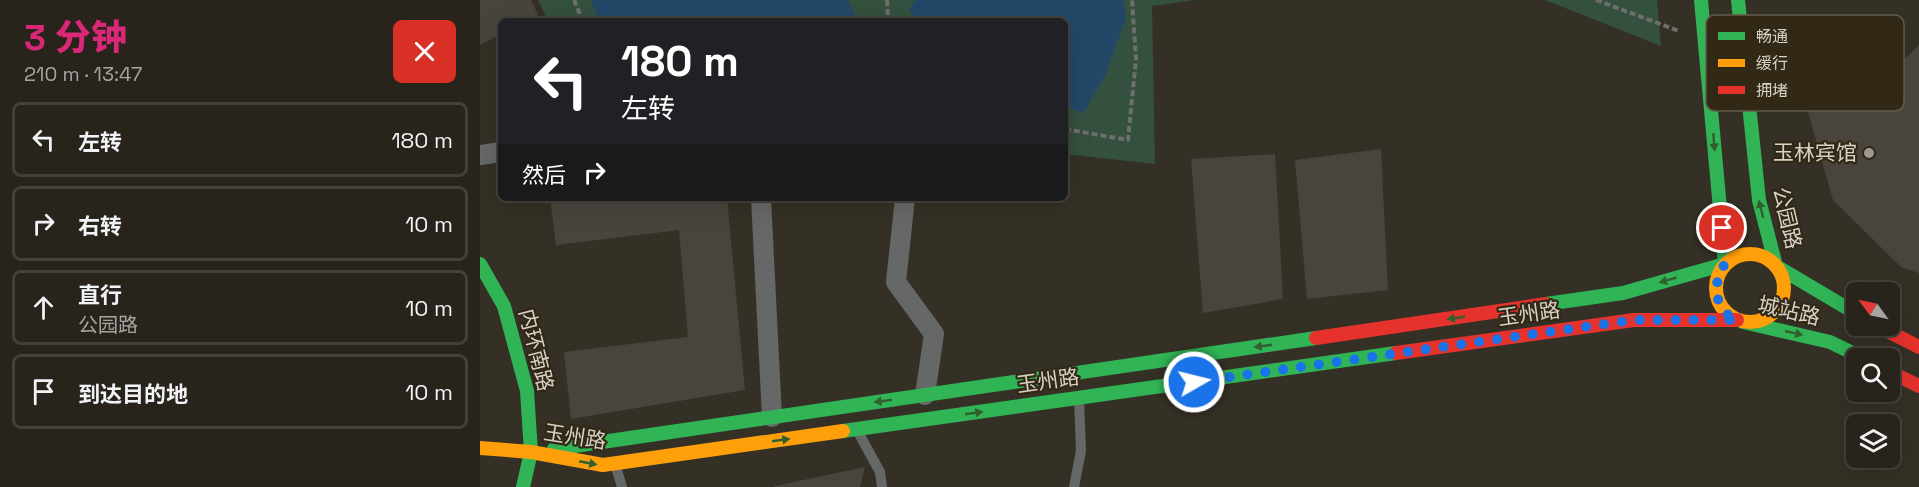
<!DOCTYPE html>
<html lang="zh">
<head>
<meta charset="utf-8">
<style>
  :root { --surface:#28241c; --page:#343029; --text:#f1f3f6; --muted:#a5a4a3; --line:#44413b; --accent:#db2777 }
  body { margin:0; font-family:"Space Grotesk","Noto Sans SC",sans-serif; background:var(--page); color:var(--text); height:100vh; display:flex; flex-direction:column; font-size:22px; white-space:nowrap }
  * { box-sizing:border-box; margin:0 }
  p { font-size:20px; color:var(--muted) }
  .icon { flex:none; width:33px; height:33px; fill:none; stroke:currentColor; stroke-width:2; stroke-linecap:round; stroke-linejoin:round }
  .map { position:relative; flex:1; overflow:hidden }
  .side { display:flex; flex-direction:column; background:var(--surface); width:480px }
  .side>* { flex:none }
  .hud { position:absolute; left:18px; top:18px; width:570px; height:183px; border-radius:9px; box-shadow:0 6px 24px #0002,0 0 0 2px var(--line); background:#202124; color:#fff; overflow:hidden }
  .needle { width:39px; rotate:303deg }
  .controls { position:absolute; left:1366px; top:282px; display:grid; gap:12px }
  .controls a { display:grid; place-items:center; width:54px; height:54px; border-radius:9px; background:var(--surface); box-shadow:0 6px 24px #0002,0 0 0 2px var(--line); font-size:30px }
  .pin { position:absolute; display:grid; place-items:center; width:51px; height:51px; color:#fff; margin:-26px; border:3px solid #fff; border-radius:50%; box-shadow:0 2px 6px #0007 }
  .me { position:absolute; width:66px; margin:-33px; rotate:82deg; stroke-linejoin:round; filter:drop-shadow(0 0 4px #0008) }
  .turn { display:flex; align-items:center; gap:21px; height:126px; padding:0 24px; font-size:27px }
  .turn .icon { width:78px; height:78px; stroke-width:2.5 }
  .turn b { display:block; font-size:42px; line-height:51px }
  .then { display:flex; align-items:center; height:57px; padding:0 24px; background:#0003; gap:12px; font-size:22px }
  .round { display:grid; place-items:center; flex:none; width:63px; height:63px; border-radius:9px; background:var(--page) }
  .head { display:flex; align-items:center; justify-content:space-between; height:102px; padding:0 24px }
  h1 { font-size:36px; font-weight:800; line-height:45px; color:var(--accent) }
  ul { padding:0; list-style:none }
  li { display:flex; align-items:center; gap:18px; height:75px; margin:0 12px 9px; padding:0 12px; border:3px solid var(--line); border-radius:9px }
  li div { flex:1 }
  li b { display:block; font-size:22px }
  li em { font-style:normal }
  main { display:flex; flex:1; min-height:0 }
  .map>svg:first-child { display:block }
  .green { fill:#34503f }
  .water { fill:#234767 }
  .building { fill:#49453d }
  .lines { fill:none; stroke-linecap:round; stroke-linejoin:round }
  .path { stroke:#6e6e6b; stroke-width:4; stroke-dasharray:6 3; stroke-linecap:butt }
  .lane { stroke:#656866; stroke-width:10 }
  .street { stroke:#656866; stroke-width:20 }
  .fast { stroke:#30b455; stroke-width:14 }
  .slow { stroke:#ff9f0a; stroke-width:14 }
  .jam { stroke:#e5322d; stroke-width:14 }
  .oneway { fill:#31602f }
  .route { stroke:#1a73e8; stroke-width:10; stroke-dasharray:0 18 }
  .poi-dot { fill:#9e998e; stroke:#312816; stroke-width:2 }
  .labels { text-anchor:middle; stroke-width:4.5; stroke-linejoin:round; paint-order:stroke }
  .poi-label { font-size:21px; fill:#d7d1c6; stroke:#312816; text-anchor:end }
  .street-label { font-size:21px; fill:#d7d1c6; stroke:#312816 }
  .key { fill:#312816; stroke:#635b4b; stroke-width:1.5 }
  .key-label { font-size:16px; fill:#d7d1c6 }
</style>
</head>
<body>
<main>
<section class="side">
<div class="head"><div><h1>3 分钟</h1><p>210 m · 13:47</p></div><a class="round" style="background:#d93025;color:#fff"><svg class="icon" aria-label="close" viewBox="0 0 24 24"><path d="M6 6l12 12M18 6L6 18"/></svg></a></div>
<ul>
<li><svg class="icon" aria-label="left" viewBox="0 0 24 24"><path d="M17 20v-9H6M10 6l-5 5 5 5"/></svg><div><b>左转</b></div><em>180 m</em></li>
<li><svg class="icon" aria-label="right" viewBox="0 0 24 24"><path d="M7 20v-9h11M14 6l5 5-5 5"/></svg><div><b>右转</b></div><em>10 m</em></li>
<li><svg class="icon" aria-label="ahead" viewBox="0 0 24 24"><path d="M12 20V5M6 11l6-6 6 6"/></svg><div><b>直行</b><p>公园路</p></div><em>10 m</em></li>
<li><svg class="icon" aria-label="arrive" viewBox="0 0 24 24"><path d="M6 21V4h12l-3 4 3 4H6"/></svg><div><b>到达目的地</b></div><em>10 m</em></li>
</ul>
</section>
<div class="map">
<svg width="1439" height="487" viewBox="0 0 1439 487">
  <rect width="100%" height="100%" fill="#353025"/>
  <g class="green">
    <polygon points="58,0 715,0 672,6 675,164 585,154 585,21 68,21"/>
    <polygon points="1065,0 1177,0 1181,46"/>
  </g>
  <g class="water">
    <polygon points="111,0 368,0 377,21 119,21"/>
    <polygon points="435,0 643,0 646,18 625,76 603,113 585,106 585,21 436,21 429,10"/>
  </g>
  <g class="building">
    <polygon points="0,0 51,0 58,15 45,21 21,21 21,34 0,45"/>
    <polygon points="1439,45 1439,273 1421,267 1353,200 1326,105 1393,91"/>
    <polygon points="901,149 908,290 827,299 815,160"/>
    <polygon points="795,154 803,299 723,313 711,159"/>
    <polygon points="70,198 247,198 265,390 91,419 84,352 208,337 199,230 76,245"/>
    <polygon points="385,467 380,487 295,487 295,486"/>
  </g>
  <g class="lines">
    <g class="path">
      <polyline points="94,0 103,21"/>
      <polyline points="407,0 408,21"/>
      <polyline points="1116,0 1199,31"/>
      <polyline points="585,129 648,140 656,59 652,0"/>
    </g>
    <g class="lane">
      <polyline points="378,432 400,472 402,487"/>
      <polyline points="135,464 142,487"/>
      <polyline points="594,487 601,451 599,398"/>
    </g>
    <g class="street">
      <polyline points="0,155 21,152"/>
      <polyline points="281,198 292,417"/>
      <polyline points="425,198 416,282 454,334 445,395"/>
    </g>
    <g class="fast">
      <polyline points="1221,0 1245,264"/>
      <polyline points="1258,0 1279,200 1296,266 1377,314"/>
      <polyline points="0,264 24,306 47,391 51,452 43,487"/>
      <polyline points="1066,304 1143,293 1245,264"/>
      <polyline points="1263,322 1350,342 1383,358"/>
      <polyline points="363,431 916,353"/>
      <polyline points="74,449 836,338"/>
    </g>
    <g class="slow">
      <circle cx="1270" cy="288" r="34"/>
      <polyline points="0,448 51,452 123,465 363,431"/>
    </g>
    <g class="jam">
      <polyline points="1398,326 1439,347"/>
      <polyline points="836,338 1066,304"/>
      <polyline points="916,353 1154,320 1257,320"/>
      <polyline points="1410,372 1439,386"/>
    </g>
  </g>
  <defs><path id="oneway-solid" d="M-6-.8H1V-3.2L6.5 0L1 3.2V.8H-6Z" transform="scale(1.5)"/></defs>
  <g class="oneway">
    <use href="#oneway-solid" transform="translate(1234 142) rotate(85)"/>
    <use href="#oneway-solid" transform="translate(1281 209) rotate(-104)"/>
    <use href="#oneway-solid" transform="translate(1188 280) rotate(164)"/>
    <use href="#oneway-solid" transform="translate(976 318) rotate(172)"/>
    <use href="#oneway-solid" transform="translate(1314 333) rotate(13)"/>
    <use href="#oneway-solid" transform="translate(783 346) rotate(172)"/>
    <use href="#oneway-solid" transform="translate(403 401) rotate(172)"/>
    <use href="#oneway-solid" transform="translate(494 413) rotate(-8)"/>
    <use href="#oneway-solid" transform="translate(301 440) rotate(-8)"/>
    <use href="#oneway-solid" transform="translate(108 463) rotate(11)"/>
  </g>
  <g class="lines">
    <polyline class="route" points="714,382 1154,320 1257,320 1247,314 1236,296 1238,274 1245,264 1242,228"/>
  </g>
  <circle class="poi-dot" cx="1389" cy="153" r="6"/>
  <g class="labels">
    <g class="poi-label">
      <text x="1377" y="160">玉林宾馆</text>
    </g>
    <g class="street-label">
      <text transform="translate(1307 218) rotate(77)" y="7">公园路</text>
      <text transform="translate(1309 311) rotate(13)" y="7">城站路</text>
      <text transform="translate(1049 314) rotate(-8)" y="7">玉州路</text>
      <text transform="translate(56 350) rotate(76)" y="7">内环南路</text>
      <text transform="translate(568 381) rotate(-8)" y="7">玉州路</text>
      <text transform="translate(95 437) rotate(9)" y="7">玉州路</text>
    </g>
  </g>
  <rect x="1226" y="15" width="198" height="96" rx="9" class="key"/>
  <rect x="1238" y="32" width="27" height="8" fill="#30b455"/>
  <rect x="1238" y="59" width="27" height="8" fill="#ff9f0a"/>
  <rect x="1238" y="86" width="27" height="8" fill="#e5322d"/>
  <g class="key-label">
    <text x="1276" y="42">畅通</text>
    <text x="1276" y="69">缓行</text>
    <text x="1276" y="96">拥堵</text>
  </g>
</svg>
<div class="controls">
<a><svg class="needle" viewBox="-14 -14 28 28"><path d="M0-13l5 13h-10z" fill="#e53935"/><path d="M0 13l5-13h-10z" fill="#a5a4a3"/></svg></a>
<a><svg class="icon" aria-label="search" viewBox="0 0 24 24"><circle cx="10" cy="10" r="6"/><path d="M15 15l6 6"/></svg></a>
<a><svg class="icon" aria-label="layers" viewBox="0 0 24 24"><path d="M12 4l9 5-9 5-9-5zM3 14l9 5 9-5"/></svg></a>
</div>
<div class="pin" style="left:1242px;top:228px;background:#d93025"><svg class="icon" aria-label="arrive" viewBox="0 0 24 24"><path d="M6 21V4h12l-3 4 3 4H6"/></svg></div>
<svg class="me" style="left:714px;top:382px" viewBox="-20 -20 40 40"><circle r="17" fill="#1a73e8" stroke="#fff" stroke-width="3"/><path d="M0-11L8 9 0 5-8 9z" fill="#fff"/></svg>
<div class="hud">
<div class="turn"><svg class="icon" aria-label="left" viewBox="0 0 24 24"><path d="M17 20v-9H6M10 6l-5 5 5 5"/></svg><div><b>180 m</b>左转</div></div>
<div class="then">然后<svg class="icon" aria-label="right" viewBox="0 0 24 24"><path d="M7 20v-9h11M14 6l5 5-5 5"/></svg></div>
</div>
</div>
</main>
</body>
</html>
